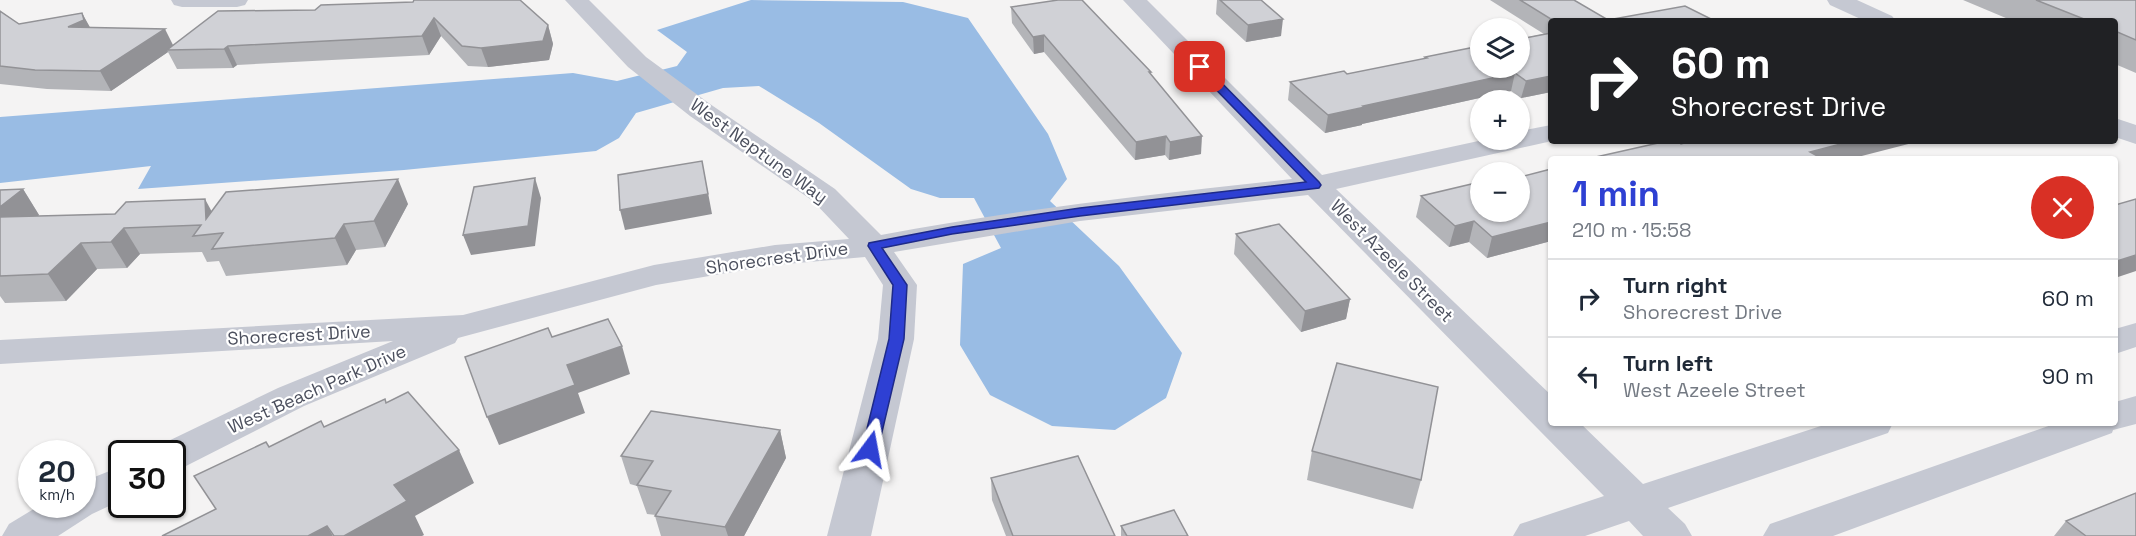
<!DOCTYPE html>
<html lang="en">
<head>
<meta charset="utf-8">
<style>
  :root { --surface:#fff; --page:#f6f6f7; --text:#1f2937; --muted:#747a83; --line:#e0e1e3; --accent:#2e40d3 }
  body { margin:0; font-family:"Space Grotesk",sans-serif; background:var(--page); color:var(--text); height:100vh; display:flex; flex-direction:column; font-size:22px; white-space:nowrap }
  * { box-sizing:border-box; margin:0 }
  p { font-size:20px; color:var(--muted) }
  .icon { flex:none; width:33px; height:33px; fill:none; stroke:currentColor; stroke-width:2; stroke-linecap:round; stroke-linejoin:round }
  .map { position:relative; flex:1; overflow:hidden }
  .panel { position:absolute; left:1548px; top:156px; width:570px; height:270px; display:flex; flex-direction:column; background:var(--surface); border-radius:6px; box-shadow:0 2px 4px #0004 }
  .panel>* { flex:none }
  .top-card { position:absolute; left:1548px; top:18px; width:570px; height:126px; border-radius:6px; box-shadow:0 2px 4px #0004; background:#202124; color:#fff; overflow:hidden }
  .controls { position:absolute; left:1470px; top:18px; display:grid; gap:12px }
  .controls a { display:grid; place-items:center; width:60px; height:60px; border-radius:50%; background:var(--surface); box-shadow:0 2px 4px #0004; font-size:30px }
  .speed { position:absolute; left:18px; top:440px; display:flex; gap:12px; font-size:30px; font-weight:700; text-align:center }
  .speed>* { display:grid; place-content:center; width:78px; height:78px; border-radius:50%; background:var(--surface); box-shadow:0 2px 4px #0004; line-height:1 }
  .speed small { font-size:15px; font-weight:400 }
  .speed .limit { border:3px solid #111; border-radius:9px; background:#fff; color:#111 }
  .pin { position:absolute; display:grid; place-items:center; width:51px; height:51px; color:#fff; margin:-26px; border-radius:12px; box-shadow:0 3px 9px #0006 }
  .me { position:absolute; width:66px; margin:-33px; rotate:13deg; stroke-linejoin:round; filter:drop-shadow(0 0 4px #0008) }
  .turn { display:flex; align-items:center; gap:21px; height:126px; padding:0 24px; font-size:27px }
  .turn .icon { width:78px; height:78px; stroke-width:2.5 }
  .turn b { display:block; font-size:42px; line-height:51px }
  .round { display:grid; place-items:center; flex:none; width:63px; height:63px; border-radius:32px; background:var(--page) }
  .head { display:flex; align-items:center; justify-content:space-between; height:102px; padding:0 24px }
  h1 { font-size:36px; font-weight:700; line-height:45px; color:var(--accent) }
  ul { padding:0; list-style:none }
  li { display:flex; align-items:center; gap:18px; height:78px; padding:0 24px; border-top:2px solid var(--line) }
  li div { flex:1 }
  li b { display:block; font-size:22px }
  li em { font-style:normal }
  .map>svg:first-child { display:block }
  .water { fill:#99bce4 }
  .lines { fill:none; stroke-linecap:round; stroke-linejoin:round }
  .minor { fill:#c5c8d2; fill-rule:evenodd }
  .wall { fill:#b3b4b8 }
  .shaded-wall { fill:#929296 }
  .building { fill:#d0d1d6; stroke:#929296; stroke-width:1.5 }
  .route { fill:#2e40d3; stroke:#1e2a89; stroke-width:1.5 }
  .labels { text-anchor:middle; stroke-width:4.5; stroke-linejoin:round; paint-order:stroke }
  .street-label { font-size:18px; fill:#4c505e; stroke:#fff }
</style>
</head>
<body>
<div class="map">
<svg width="2136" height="536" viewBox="0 0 2136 536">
  <rect width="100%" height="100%" fill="#f4f3f3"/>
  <polygon class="water" points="751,0 903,2 968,18 1048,134 1067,179 1050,201 1119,266 1182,353 1166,398 1115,430 1052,426 990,395 960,345 963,264 1001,248 974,198 940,198 911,189 819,123 759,86 723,88 636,113 619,138 596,151 404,170 138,189 151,166 0,183 0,117 573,73 617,81 677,66 687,52 657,30"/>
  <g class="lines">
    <g class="minor">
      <polygon points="171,0 248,0 245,5 237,7 182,7 174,5"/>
      <path d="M565 0H589L646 57 710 104 835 189 881 235C1017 209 1155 194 1292 179L1123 0H1147L1322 175 1483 140H1520V131L1551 125 1552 141 1336 189 1551 395V423H1580L1643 484 1830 423H1893L1888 433 1668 508 1685 524 1692 536H1643L1629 521 1585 536H1513L1520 524 1604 496 1308 195 1080 221 894 252 917 285 914 339 871 536H827L878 339 883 285 865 257 775 265 656 285 458 338 455 343 304 406 186 466 172 471V453H154L158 446 278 388 393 341 0 364V340L463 315 654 265 775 245 849 239 813 201 690 116 628 67Z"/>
      <polygon points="1827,0 1857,0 1892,16 1896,21 1865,21 1830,5"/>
      <polygon points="2115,118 2136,125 2136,144 2115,137"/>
      <polygon points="2136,323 2136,347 2115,354 2115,329"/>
      <polygon points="2136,396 2136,424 2113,430 2112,433 1833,536 1763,536 1770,524 2057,423 2115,423 2115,402"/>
      <polygon points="122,466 122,500 92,514 58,536 2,536 9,524 42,504 82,504 82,482"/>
    </g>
  </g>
  <g class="wall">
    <polygon points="1217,0 1261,0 1281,36 1246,42 1216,14"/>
    <polygon points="1490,0 1574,0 1608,20 1715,21 1551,21 1551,92 1521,98 1511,91 1362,124 1362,125 1325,133 1288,100 1290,82 1347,74 1424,59 1425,57 1544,34"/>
    <polygon points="1963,0 2136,0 2136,73 2115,64 2115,21 2013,21"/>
    <polygon points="1011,7 1151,72 1151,75 1201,154 1169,160 1165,155 1135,160 1044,52 1034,54 1012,23"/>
    <polygon points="315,10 548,25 553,44 549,60 488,67 468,66 441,36 429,55 237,65 233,68 177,69 168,52 111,91 47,89 0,84 0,11 19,24 82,13 90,28 173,45"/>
    <polygon points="1551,169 1551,241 1487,258 1469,242 1449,247 1416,217 1421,196 1480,212"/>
    <polygon points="23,189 39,215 38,216 212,211 408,204 385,247 356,250 347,265 226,276 219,261 207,262 202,252 140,254 127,268 97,269 66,301 5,303 0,296 0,190"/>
    <polygon points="1236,234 1350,299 1346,319 1301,332 1234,254"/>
    <polygon points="780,430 786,458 744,536 661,536 655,516 656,515 647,514 637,486 630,484 621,456"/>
    <polygon points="1312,451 1421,480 1413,509 1307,480"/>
    <polygon points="991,478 1115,536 1006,536 992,500"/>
    <polygon points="2066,521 2136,536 2054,536"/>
    <polygon points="1121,526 1188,536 1121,536"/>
  </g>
  <g class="shaded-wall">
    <polygon points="82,13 92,31 68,27"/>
    <polygon points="434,18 441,36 429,55 422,36"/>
    <polygon points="1283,19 1281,36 1246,42 1248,25"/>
    <polygon points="548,25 553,44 549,60 488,67 481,48"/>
    <polygon points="165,29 174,47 167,50 168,52 111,91 100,71"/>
    <polygon points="1044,35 1044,52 1034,54 1033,37"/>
    <polygon points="228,46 237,65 233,68 224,49"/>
    <polygon points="1515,73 1511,91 1362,124 1362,125 1325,133 1328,115 1363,106"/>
    <polygon points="1551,76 1551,92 1521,98 1526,81"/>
    <polygon points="1166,136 1165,155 1135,160 1136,142"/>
    <polygon points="1202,136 1201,154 1169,160 1170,142"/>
    <polygon points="1852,141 1920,141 1850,159 1806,159 1810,152"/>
    <polygon points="702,161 712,214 625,230 620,210"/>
    <polygon points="535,178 541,198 535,246 471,255 463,235"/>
    <polygon points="398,179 408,204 385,247 374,221"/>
    <polygon points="23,189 39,215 5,244 0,236 0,207"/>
    <polygon points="205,199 219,225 206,219"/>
    <polygon points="1474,221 1469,242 1449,247 1455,226"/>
    <polygon points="1551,222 1551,241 1487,258 1492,237"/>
    <polygon points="344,224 356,250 347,265 335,238"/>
    <polygon points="124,228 140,254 127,268 111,242"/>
    <polygon points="81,243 97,269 66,301 48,274"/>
    <polygon points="2136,255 2136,271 2115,278 2115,264 2117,261"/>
    <polygon points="1350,299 1346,319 1301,332 1305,311"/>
    <polygon points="622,346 630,374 578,393 585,413 499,445 487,417 567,365"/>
    <polygon points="780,430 786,458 744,536 728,536 725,527"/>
    <polygon points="459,450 474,483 415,516 424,535 422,536 344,536 394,485"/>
    <polygon points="327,526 333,536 308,536"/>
  </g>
  <g class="building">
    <polygon points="414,0 520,0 548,25 543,41 481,48 462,46 434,18 422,36 228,46 224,49 167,50 218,11 315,10 321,5 413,2"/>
    <polygon points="1058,0 1082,0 1151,72 1149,72 1202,136 1170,142 1166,136 1136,142 1044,35 1033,37 1011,7"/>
    <polygon points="1220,0 1261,0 1283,19 1248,25"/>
    <polygon points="1520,0 1574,0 1608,20 1685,6 1715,21 1554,21"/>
    <polygon points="2036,0 2136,0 2136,40 2115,31 2115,21 2089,21"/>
    <polygon points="0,11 19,24 82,13 84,20 68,27 165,29 100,71 35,70 0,66"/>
    <polygon points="1551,33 1551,76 1526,81 1515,73 1363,106 1365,107 1328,115 1290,82 1344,71 1347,74 1427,58 1425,57 1480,46 1480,68 1520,68 1520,39"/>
    <polygon points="1667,141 1677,141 1681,144 1692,141 1852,141 1810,152 1823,159 1768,159 1765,157 1758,159 1587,159"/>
    <polygon points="702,161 708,194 620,210 618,175"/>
    <polygon points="1551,169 1551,222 1492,237 1474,221 1455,226 1421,196 1480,182 1480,212 1520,212 1520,177"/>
    <polygon points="535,178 528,226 463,235 474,187"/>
    <polygon points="398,179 374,221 344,224 335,238 212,249 223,233 193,236 201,225 124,228 111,242 81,243 48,274 0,276 0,217 115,214 126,202 205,199 206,219 226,192"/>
    <polygon points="23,189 0,207 0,190"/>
    <polygon points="2136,199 2136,255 2117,261 2115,260 2115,205"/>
    <polygon points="1279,224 1350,299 1305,311 1236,234"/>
    <polygon points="608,319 622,346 567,365 575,385 487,417 465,357 548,328 552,337"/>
    <polygon points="1337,363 1438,387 1421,480 1312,451"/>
    <polygon points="408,392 459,450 394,485 407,501 344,536 334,536 327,526 308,536 162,536 216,509 194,476 266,442 269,447 321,421 324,427 385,399 386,403"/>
    <polygon points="651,411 780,430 725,527 655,516 671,491 637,485 653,461 621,456"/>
    <polygon points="1078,456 1115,536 1013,536 991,478"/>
    <polygon points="2136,493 2136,536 2086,536 2066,521"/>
    <polygon points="1174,510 1188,536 1127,536 1121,526"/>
  </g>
  <polygon class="route" points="1200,64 1204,65 1319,182 1321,185 1319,188 1080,216 952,234 882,248 907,285 904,339 878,449 876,453 864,453 862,449 889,339 893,285 868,246 869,243 952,227 1080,208 1306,182 1196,69 1195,67"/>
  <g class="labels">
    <g class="street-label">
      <text transform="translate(759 151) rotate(36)" y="6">West Neptune Way</text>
      <text transform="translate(777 258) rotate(-8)" y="6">Shorecrest Drive</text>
      <text transform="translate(1392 261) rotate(45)" y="6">West Azeele Street</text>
      <text transform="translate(299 335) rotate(-3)" y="6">Shorecrest Drive</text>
      <text transform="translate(317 389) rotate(-24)" y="6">West Beach Park Drive</text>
    </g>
  </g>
</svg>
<div class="controls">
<a><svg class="icon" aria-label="layers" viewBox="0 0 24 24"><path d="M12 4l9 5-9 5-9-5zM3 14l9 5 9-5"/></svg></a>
<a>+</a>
<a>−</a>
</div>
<div class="speed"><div>20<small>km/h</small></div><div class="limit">30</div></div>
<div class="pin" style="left:1200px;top:67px;background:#d93025"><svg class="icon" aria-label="arrive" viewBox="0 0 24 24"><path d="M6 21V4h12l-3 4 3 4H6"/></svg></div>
<svg class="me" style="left:870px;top:449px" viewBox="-20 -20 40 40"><path d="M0-17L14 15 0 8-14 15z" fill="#2e40d3" stroke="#fff" stroke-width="4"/></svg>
<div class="top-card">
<div class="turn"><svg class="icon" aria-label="right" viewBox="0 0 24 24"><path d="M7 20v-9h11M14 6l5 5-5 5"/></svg><div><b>60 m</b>Shorecrest Drive</div></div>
</div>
<section class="panel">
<div class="head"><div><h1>1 min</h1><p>210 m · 15:58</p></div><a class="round" style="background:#d93025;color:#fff"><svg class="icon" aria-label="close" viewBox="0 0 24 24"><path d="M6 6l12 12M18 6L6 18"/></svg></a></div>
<ul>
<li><svg class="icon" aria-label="right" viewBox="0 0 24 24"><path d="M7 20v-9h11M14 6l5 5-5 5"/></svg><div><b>Turn right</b><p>Shorecrest Drive</p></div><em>60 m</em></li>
<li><svg class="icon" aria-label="left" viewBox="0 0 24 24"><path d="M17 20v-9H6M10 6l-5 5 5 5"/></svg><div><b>Turn left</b><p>West Azeele Street</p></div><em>90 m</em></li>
</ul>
</section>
</div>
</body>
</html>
